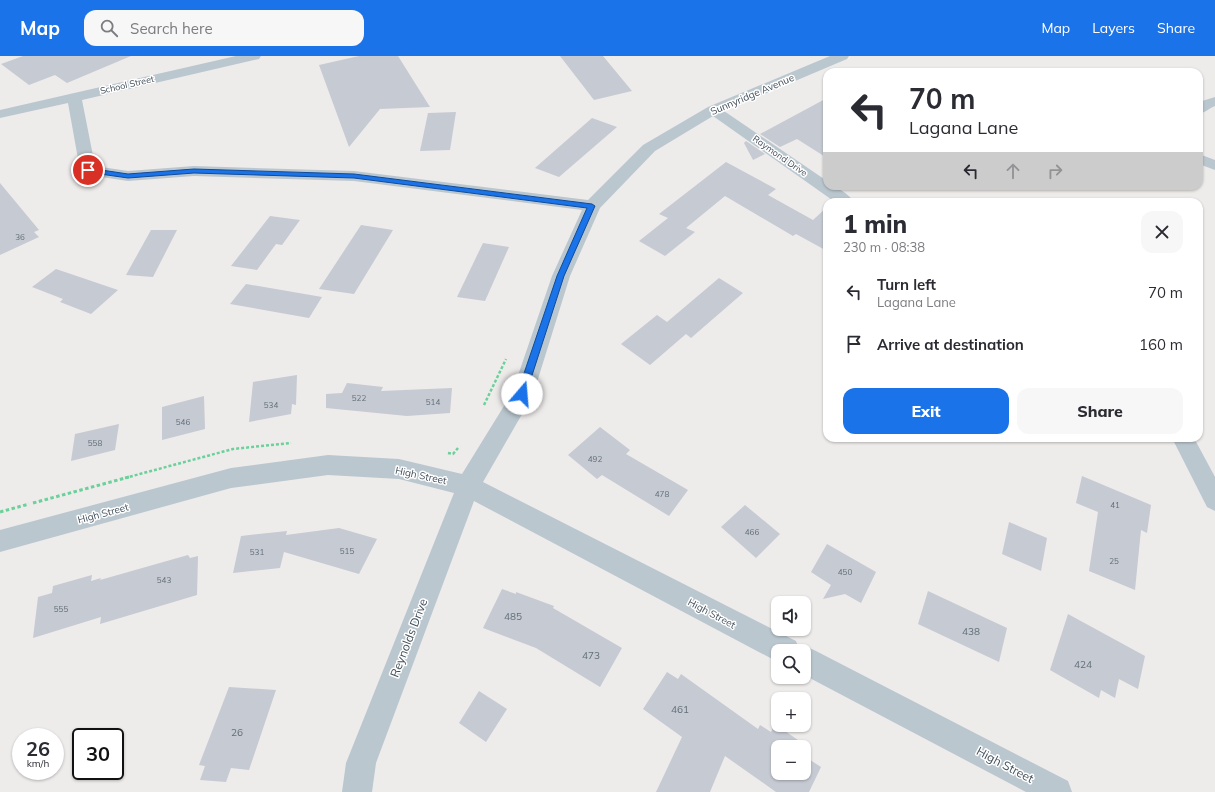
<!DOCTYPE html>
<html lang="en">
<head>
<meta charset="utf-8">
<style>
  :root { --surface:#fff; --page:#f7f7f7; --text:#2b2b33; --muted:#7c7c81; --accent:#1a73e8 }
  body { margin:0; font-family:Mulish,sans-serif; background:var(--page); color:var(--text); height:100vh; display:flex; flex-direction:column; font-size:15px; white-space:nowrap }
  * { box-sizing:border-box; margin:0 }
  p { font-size:13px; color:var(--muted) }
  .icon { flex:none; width:22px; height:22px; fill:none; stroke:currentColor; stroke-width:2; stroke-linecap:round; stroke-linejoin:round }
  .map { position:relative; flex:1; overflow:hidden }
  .details { position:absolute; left:823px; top:142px; width:380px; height:244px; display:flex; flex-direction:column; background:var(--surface); border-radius:12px; box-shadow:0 1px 3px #0004 }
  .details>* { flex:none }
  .top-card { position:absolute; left:823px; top:12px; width:380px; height:122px; border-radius:12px; box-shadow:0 1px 3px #0004; background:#fff; color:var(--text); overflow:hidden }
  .buttons { position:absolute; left:771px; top:540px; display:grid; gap:8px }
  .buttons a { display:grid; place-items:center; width:40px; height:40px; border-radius:8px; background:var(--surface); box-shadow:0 1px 3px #0004; font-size:20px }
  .speed { position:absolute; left:12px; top:672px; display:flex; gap:8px; font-size:20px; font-weight:700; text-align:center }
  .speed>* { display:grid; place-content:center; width:52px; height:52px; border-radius:50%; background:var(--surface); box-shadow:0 1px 3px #0004; line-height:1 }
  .speed small { font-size:10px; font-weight:400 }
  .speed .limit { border:2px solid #111; border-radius:6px; background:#fff; color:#111 }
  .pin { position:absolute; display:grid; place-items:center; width:34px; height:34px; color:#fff; margin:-17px; border:2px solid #fff; border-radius:50%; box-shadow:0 1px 4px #0007 }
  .me { position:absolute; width:44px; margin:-22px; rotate:18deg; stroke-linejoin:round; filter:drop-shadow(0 0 3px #0008) }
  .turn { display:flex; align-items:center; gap:14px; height:84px; padding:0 20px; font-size:18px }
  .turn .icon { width:52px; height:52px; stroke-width:2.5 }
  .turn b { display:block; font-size:28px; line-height:34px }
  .lanes { display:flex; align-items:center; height:38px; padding:0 20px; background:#0003; justify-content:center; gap:20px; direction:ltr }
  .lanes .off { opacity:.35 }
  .round { display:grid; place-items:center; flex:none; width:42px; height:42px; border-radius:12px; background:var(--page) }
  .overview { display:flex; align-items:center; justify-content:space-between; height:68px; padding:0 20px }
  h1 { font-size:24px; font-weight:800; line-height:30px }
  .action { display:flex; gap:8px; margin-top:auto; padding:8px 20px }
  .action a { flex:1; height:46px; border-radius:12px; background:var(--accent); color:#fff; font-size:16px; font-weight:800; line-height:46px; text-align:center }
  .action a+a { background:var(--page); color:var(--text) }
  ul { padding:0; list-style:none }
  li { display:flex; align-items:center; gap:12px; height:52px; padding:0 20px }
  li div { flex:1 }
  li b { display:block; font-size:15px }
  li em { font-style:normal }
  header { display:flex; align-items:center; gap:24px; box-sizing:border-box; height:56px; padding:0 20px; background:var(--accent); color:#fff }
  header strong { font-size:19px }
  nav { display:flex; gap:22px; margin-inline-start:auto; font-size:14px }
  .search { width:280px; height:36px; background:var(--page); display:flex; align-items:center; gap:10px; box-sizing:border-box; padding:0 14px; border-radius:12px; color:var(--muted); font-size:15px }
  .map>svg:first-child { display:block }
  .building { fill:#c6cad2 }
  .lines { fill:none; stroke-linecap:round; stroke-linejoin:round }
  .path-far1 { stroke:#6ad19a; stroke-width:2.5; stroke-dasharray:3 2; stroke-linecap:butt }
  .path { stroke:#6ad19a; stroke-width:3; stroke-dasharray:3.5 2.5; stroke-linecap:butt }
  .minor { fill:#bac7cf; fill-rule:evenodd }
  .route { fill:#1a73e8; stroke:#114b97 }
  .labels { text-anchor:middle; stroke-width:3; stroke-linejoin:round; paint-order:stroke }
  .number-label { font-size:8px; fill:#636e78 }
  .far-street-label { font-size:9px; fill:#424f5a; stroke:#fff }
  .street-label { font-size:10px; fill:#424f5a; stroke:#fff }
  .near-number-label { font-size:10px; fill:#636e78 }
  .near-street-label { font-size:12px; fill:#424f5a; stroke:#fff }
</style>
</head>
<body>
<header>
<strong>Map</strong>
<div class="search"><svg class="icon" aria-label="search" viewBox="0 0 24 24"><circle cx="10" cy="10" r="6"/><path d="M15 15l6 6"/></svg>Search here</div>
<nav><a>Map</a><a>Layers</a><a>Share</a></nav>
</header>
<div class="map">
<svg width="1215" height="736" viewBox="0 0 1215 736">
  <rect width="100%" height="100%" fill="#eeebeb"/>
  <g class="building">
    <polygon points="23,0 131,0 67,27 55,19 29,29 1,8"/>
    <polygon points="359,0 398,0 430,51 380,53 349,91 319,9"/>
    <polygon points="560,0 603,0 632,35 594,44"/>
    <polygon points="827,42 827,102 797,83 780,91 760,78"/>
    <polygon points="456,56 450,94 420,95 428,57"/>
    <polygon points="592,62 617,71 559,121 535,112"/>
    <polygon points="746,85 765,98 753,104 744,87"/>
    <polygon points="726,106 776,133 768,139 813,164 827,151 827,195 796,178 793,180 725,140 686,172 695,176 665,200 639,185 668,162 659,158"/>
    <polygon points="0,127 39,174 34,176 39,181 0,199"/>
    <polygon points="270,160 300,164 282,189 276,188 257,214 231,210"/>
    <polygon points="361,169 393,174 354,238 319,233"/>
    <polygon points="151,174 177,174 153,221 126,219"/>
    <polygon points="483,187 509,191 485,245 457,241"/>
    <polygon points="56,213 118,234 91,258 60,246 63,243 32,231"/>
    <polygon points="719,222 743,237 691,282 686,278 650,309 621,288 657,259 667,266"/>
    <polygon points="246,228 322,241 309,262 230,248"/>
    <polygon points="297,319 296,349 292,348 291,358 249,366 253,326"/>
    <polygon points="347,327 383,331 381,335 452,332 450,357 407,360 326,352 326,338 342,337"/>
    <polygon points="204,340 205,373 162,384 162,351"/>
    <polygon points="119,368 115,394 71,405 75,378"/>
    <polygon points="600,371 630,394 626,398 688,434 669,460 602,419 597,423 568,399"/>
    <polygon points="1082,420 1151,449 1147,477 1141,474 1135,534 1089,515 1098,456 1076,447"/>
    <polygon points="745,449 780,478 756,502 721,471"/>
    <polygon points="1009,466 1047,482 1041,515 1002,498"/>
    <polygon points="339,472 377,483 359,518 284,496 280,512 233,517 241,480 287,475 286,479"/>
    <polygon points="827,488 876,516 861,547 845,538 823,543 831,529 811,516"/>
    <polygon points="188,499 190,502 198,500 197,539 100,568 101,561 33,582 38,541 52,537 53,530 92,519 91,525 101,522 100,524"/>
    <polygon points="502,533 516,538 516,536 554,550 553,552 622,592 600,631 536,592 483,572"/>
    <polygon points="928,535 1007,572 999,606 918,568"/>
    <polygon points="1068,558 1145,600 1138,633 1119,623 1115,642 1101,634 1099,642 1050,614"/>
    <polygon points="667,616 678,623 681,618 758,673 760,669 771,676 775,668 805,689 804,691 778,691 778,717 804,717 804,700 821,711 809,736 776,736 725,700 710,736 656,736 682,681 643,653"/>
    <polygon points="229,631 276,634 249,714 231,712 226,726 200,724 205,710 199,709"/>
    <polygon points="479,635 507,653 486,686 459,667"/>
  </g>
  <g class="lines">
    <g class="path-far1">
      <polyline points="484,349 506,303"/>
      <polyline points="448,397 453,398 458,392"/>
      <polyline points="125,422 233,393 291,387"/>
    </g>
    <g class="path">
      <polyline points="33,447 129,421"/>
      <polyline points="0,456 29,448"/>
    </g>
    <g class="minor">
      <path d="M236 0H261L259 3 254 4 82 44 95 110 128 115 194 110 354 115 588 144 643 89 708 51 830 0H849L847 3 724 55 827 125V130C837 130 849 138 854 146H835L713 60 655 95 600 152 570 220 533 339 483 426 796 585 799 593 804 590 814 594 1068 725 1072 736H1026L804 619V595H778V605H776L474 445 376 707 372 736H342L346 707 454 437 399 423 328 419 231 432 0 496V474L231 412 328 399 399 403 462 418 512 337 552 220 582 154 354 125 194 120 128 125 88 119 82 117 80 114 68 47 0 62V54Z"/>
      <path d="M1215 41V50C1209 52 1205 57 1199 58V46Z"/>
      <polygon points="1199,98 1215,104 1215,114 1199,108"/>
      <polygon points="1172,382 1194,382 1215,421 1215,455 1207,451"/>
    </g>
  </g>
  <polygon class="route" points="88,112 128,118 194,113 354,118 592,148 595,150 564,220 526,338 522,342 517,338 557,220 587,152 354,122 194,117 128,122 86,116 85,114"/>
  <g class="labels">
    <g class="number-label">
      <text x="20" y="184">36</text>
      <text x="359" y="345">522</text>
      <text x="433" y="349">514</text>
      <text x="271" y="352">534</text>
      <text x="183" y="369">546</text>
      <text x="95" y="390">558</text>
      <text x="595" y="406">492</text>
      <text x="662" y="441">478</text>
      <text x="1115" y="452">41</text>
      <text x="752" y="479">466</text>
      <text x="347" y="498">515</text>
      <text x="257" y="499">531</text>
      <text x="1114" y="508">25</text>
      <text x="845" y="519">450</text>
      <text x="164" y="527">543</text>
      <text x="61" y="556">555</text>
    </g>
    <g class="far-street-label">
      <text transform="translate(127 29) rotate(-13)" y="3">School Street</text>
      <text transform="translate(780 100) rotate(35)" y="3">Raymond Drive</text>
    </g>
    <g class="street-label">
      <text transform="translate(752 38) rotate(-23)" y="4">Sunnyridge Avenue</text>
      <text transform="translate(421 419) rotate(12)" y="4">High Street</text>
      <text transform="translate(103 457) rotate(-15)" y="4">High Street</text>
      <text transform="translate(712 557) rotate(28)" y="4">High Street</text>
    </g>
    <g class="near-number-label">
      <text x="513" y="564">485</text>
      <text x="971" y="579">438</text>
      <text x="591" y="603">473</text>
      <text x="1083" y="612">424</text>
      <text x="680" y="657">461</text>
      <text x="237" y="680">26</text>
    </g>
    <g class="near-street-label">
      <text transform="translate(409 582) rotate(-69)" y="4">Reynolds Drive</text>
      <text transform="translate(1005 709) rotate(28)" y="4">High Street</text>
    </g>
  </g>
</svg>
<div class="buttons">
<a><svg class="icon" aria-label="sound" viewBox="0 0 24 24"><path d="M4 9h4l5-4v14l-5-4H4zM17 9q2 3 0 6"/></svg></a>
<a><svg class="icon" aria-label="search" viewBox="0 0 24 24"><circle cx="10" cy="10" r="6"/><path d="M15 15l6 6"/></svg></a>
<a>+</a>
<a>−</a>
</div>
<div class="speed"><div>26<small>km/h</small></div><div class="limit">30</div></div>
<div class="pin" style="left:88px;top:114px;background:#d93025"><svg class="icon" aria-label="arrive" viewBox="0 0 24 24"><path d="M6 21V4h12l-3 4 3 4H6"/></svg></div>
<svg class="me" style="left:522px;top:338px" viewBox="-20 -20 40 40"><circle r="19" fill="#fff"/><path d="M0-13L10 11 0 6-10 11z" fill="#1a73e8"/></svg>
<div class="top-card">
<div class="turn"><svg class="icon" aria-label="left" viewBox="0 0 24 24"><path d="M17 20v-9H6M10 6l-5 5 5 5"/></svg><div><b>70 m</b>Lagana Lane</div></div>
<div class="lanes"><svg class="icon" aria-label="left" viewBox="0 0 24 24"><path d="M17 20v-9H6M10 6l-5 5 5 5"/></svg><svg class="icon off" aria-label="ahead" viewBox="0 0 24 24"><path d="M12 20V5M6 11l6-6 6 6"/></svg><svg class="icon off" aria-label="right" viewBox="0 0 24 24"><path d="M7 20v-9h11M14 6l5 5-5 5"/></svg></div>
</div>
<section class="details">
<div class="overview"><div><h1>1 min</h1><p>230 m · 08:38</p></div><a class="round"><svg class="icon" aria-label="close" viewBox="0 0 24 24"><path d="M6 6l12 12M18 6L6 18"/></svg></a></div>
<ul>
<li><svg class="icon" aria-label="left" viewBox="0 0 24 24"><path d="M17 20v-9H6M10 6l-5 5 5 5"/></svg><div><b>Turn left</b><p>Lagana Lane</p></div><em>70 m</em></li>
<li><svg class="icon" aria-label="arrive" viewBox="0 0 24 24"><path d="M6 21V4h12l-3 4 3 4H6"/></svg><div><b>Arrive at destination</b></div><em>160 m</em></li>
</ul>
<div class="action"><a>Exit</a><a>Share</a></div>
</section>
</div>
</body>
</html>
